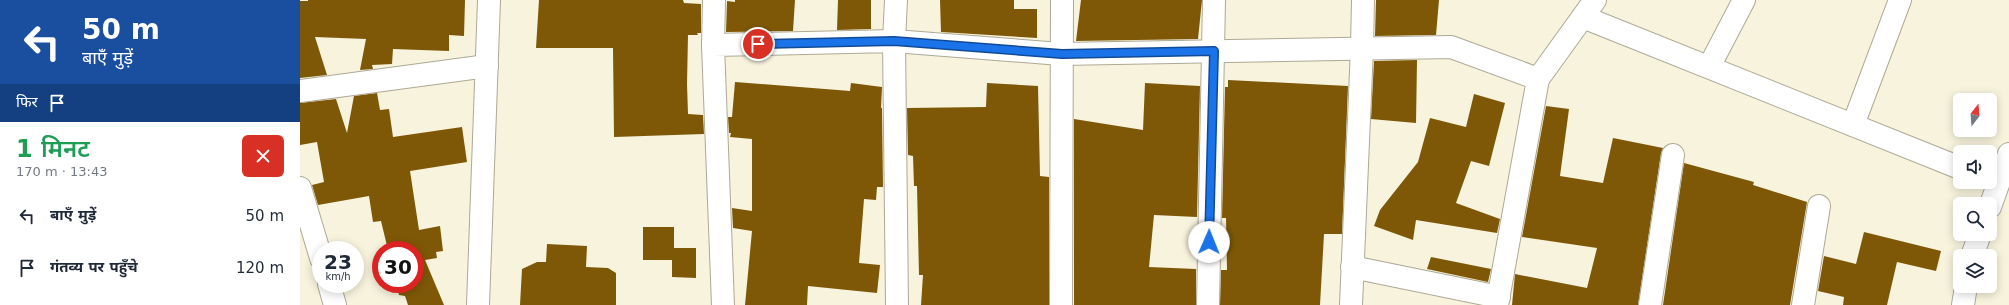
<!DOCTYPE html>
<html lang="hi">
<head>
<meta charset="utf-8">
<style>
  :root { --surface:#fff; --page:#f2f2f3; --text:#1f2937; --muted:#747a83 }
  body { margin:0; font-family:"DejaVu Sans","Noto Sans Devanagari",sans-serif; background:var(--page); color:var(--text); height:100vh; display:flex; flex-direction:column; font-size:15px; white-space:nowrap }
  * { box-sizing:border-box; margin:0 }
  p { font-size:13px; color:var(--muted) }
  .icon { flex:none; width:22px; height:22px; fill:none; stroke:currentColor; stroke-width:2; stroke-linecap:round; stroke-linejoin:round }
  .map { position:relative; flex:1; overflow:hidden }
  .panel { display:flex; flex-direction:column; background:var(--surface); width:300px }
  .panel>* { flex:none }
  .banner { background:#1a4fa0; color:#fff; overflow:hidden }
  .needle { width:26px; rotate:17deg }
  .controls { position:absolute; left:1653px; top:93px; display:grid; gap:8px }
  .controls a { display:grid; place-items:center; width:44px; height:44px; border-radius:6px; background:var(--surface); box-shadow:0 2px 10px #0003; font-size:20px }
  .speed { position:absolute; left:12px; top:241px; display:flex; gap:8px; font-size:20px; font-weight:700; text-align:center }
  .speed>* { display:grid; place-content:center; width:52px; height:52px; border-radius:50%; background:var(--surface); box-shadow:0 2px 10px #0003; line-height:1 }
  .speed small { font-size:10px; font-weight:400 }
  .speed .limit { border:6px solid #d22; background:#fff; color:#111 }
  .pin { position:absolute; display:grid; place-items:center; width:34px; height:34px; color:#fff; margin:-17px; border:2px solid #fff; border-radius:50%; box-shadow:0 1px 4px #0007 }
  .me { position:absolute; width:44px; margin:-22px; rotate:1deg; stroke-linejoin:round; filter:drop-shadow(0 0 3px #0008) }
  .turn { display:flex; align-items:center; gap:14px; height:84px; padding:0 16px; font-size:18px }
  .turn .icon { width:52px; height:52px; stroke-width:2.5 }
  .turn b { display:block; font-size:28px; line-height:34px }
  .then { display:flex; align-items:center; height:38px; padding:0 16px; background:#0003; gap:8px; font-size:15px }
  .round { display:grid; place-items:center; flex:none; width:42px; height:42px; border-radius:6px; background:var(--page) }
  .summary { display:flex; align-items:center; justify-content:space-between; height:68px; padding:0 16px }
  h1 { font-size:24px; font-weight:600; line-height:30px; color:#1e9e55 }
  ul { padding:0; list-style:none }
  li { display:flex; align-items:center; gap:12px; height:52px; padding:0 16px }
  li div { flex:1 }
  li b { display:block; font-size:15px }
  li em { font-style:normal }
  main { display:flex; flex:1; min-height:0 }
  .map>svg:first-child { display:block }
  .building { fill:#7e5806 }
  .lines { fill:none; stroke-linecap:round; stroke-linejoin:round }
  .minor-casing { stroke:#ada995; stroke-width:24 }
  .minor { stroke:#fff; stroke-width:22 }
  .route-casing { stroke:#114b97; stroke-width:10 }
  .route { stroke:#1a73e8; stroke-width:7 }
</style>
</head>
<body>
<main>
<section class="panel">
<div class="banner">
<div class="turn"><svg class="icon" aria-label="left" viewBox="0 0 24 24"><path d="M17 20v-9H6M10 6l-5 5 5 5"/></svg><div><b>50 m</b>बाएँ मुड़ें</div></div>
<div class="then">फिर<svg class="icon" aria-label="arrive" viewBox="0 0 24 24"><path d="M6 21V4h12l-3 4 3 4H6"/></svg></div>
</div>
<div class="summary"><div><h1>1 मिनट</h1><p>170 m · 13:43</p></div><a class="round" style="background:#d93025;color:#fff"><svg class="icon" aria-label="close" viewBox="0 0 24 24"><path d="M6 6l12 12M18 6L6 18"/></svg></a></div>
<ul>
<li><svg class="icon" aria-label="left" viewBox="0 0 24 24"><path d="M17 20v-9H6M10 6l-5 5 5 5"/></svg><div><b>बाएँ मुड़ें</b></div><em>50 m</em></li>
<li><svg class="icon" aria-label="arrive" viewBox="0 0 24 24"><path d="M6 21V4h12l-3 4 3 4H6"/></svg><div><b>गंतव्य पर पहुँचे</b></div><em>120 m</em></li>
</ul>
</section>
<div class="map">
<svg width="1709" height="305" viewBox="0 0 1709 305">
  <rect width="100%" height="100%" fill="#f7f3dd"/>
  <g class="building">
    <polygon points="8,0 165,0 164,36 149,35 149,51 93,49 92,64 72,65 73,69 60,70 66,39 15,37 27,75 0,78 0,1 8,1"/>
    <polygon points="239,0 383,0 384,3 401,4 401,33 397,33 398,35 388,35 387,84 388,114 403,115 404,134 314,137 313,48 236,48"/>
    <polygon points="435,0 495,0 493,31 426,32 427,1 435,2"/>
    <polygon points="538,0 571,0 571,29 537,30"/>
    <polygon points="640,0 714,0 714,9 737,9 737,38 641,32"/>
    <polygon points="781,0 902,0 898,39 776,41"/>
    <polygon points="1076,0 1139,0 1136,35 1075,36"/>
    <polygon points="1117,60 1116,123 1071,119 1074,61"/>
    <polygon points="928,80 1048,86 1042,234 1024,234 1020,305 920,305 921,270 927,270 926,218 922,218 925,87 928,87"/>
    <polygon points="435,82 550,91 551,83 582,87 581,108 582,108 583,187 577,187 576,200 564,199 559,263 580,265 577,293 508,286 507,305 445,305 452,231 433,228 432,208 452,211 452,139 430,137 431,133 429,133 428,117 432,117"/>
    <polygon points="687,83 738,86 740,176 749,177 749,305 621,305 623,275 619,275 617,186 614,186 613,156 608,155 607,108 686,107"/>
    <polygon points="845,83 900,86 897,217 854,215 849,267 896,269 896,305 774,305 774,119 843,130"/>
    <polygon points="77,93 80,110 89,109 93,137 162,127 167,162 110,171 119,230 140,226 143,251 136,252 137,258 125,260 144,305 108,305 105,296 99,295 96,284 115,284 115,250 88,250 81,221 73,222 69,196 18,205 12,185 24,182 17,142 0,145 0,103 36,99 47,133 54,96"/>
    <polygon points="1174,94 1205,103 1189,166 1171,161 1156,203 1200,219 1197,233 1116,220 1113,240 1074,226 1080,210 1118,162 1130,118 1166,127"/>
    <polygon points="1246,106 1269,109 1260,176 1303,183 1313,138 1363,148 1361,153 1338,305 1212,305 1215,274 1287,288 1297,248 1222,237"/>
    <polygon points="1384,163 1454,182 1453,185 1507,202 1490,305 1363,305"/>
    <polygon points="343,227 374,227 374,248 396,248 396,278 372,277 372,260 343,260"/>
    <polygon points="1564,232 1641,251 1636,271 1597,262 1587,305 1543,305 1544,297 1518,291 1524,256 1556,264"/>
    <polygon points="247,244 287,246 286,267 308,268 316,273 316,305 220,305 222,269 237,262 246,262"/>
    <polygon points="1131,257 1191,269 1188,282 1127,269"/>
  </g>
  <g class="lines">
    <defs>
      <g id="minor">
        <polyline points="596,0 594,41 761,54 1151,47 1238,79 1197,305"/>
        <polyline points="1283,17 1660,168"/>
        <polyline points="413,45 414,0"/>
        <polyline points="1409,67 1444,0"/>
        <polyline points="1238,79 1295,0"/>
        <polyline points="0,91 187,66"/>
        <polyline points="1553,125 1600,0"/>
        <polyline points="0,188 21,258"/>
        <polyline points="1690,207 1709,154"/>
        <polyline points="1672,256 1680,234"/>
        <polyline points="1052,267 1199,297"/>
        <polyline points="29,284 35,305"/>
        <polyline points="178,305 189,0"/>
        <polyline points="423,305 413,45 594,41 597,305"/>
        <polyline points="761,305 762,0"/>
        <polyline points="908,305 914,0"/>
        <polyline points="1051,305 1062,48 1063,0"/>
        <polyline points="1350,305 1373,155"/>
        <polyline points="1503,305 1519,206"/>
        <polyline points="1663,305 1666,286"/>
      </g>
    </defs>
    <use href="#minor" class="minor-casing"/>
    <use href="#minor" class="minor"/>
  </g>
  <g class="lines">
    <defs>
      <polyline id="route" points="458,44 594,41 762,54 914,51 909,242"/>
    </defs>
    <use href="#route" class="route-casing"/>
    <use href="#route" class="route"/>
  </g>
</svg>
<div class="controls">
<a><svg class="needle" viewBox="-14 -14 28 28"><path d="M0-13l5 13h-10z" fill="#e53935"/><path d="M0 13l5-13h-10z" fill="#747a83"/></svg></a>
<a><svg class="icon" aria-label="sound" viewBox="0 0 24 24"><path d="M4 9h4l5-4v14l-5-4H4zM17 9q2 3 0 6"/></svg></a>
<a><svg class="icon" aria-label="search" viewBox="0 0 24 24"><circle cx="10" cy="10" r="6"/><path d="M15 15l6 6"/></svg></a>
<a><svg class="icon" aria-label="layers" viewBox="0 0 24 24"><path d="M12 4l9 5-9 5-9-5zM3 14l9 5 9-5"/></svg></a>
</div>
<div class="speed"><div>23<small>km/h</small></div><div class="limit">30</div></div>
<div class="pin" style="left:458px;top:44px;background:#d93025"><svg class="icon" aria-label="arrive" viewBox="0 0 24 24"><path d="M6 21V4h12l-3 4 3 4H6"/></svg></div>
<svg class="me" style="left:909px;top:242px" viewBox="-20 -20 40 40"><circle r="19" fill="#fff"/><path d="M0-13L10 11 0 6-10 11z" fill="#1a73e8"/></svg>
</div>
</main>
</body>
</html>
